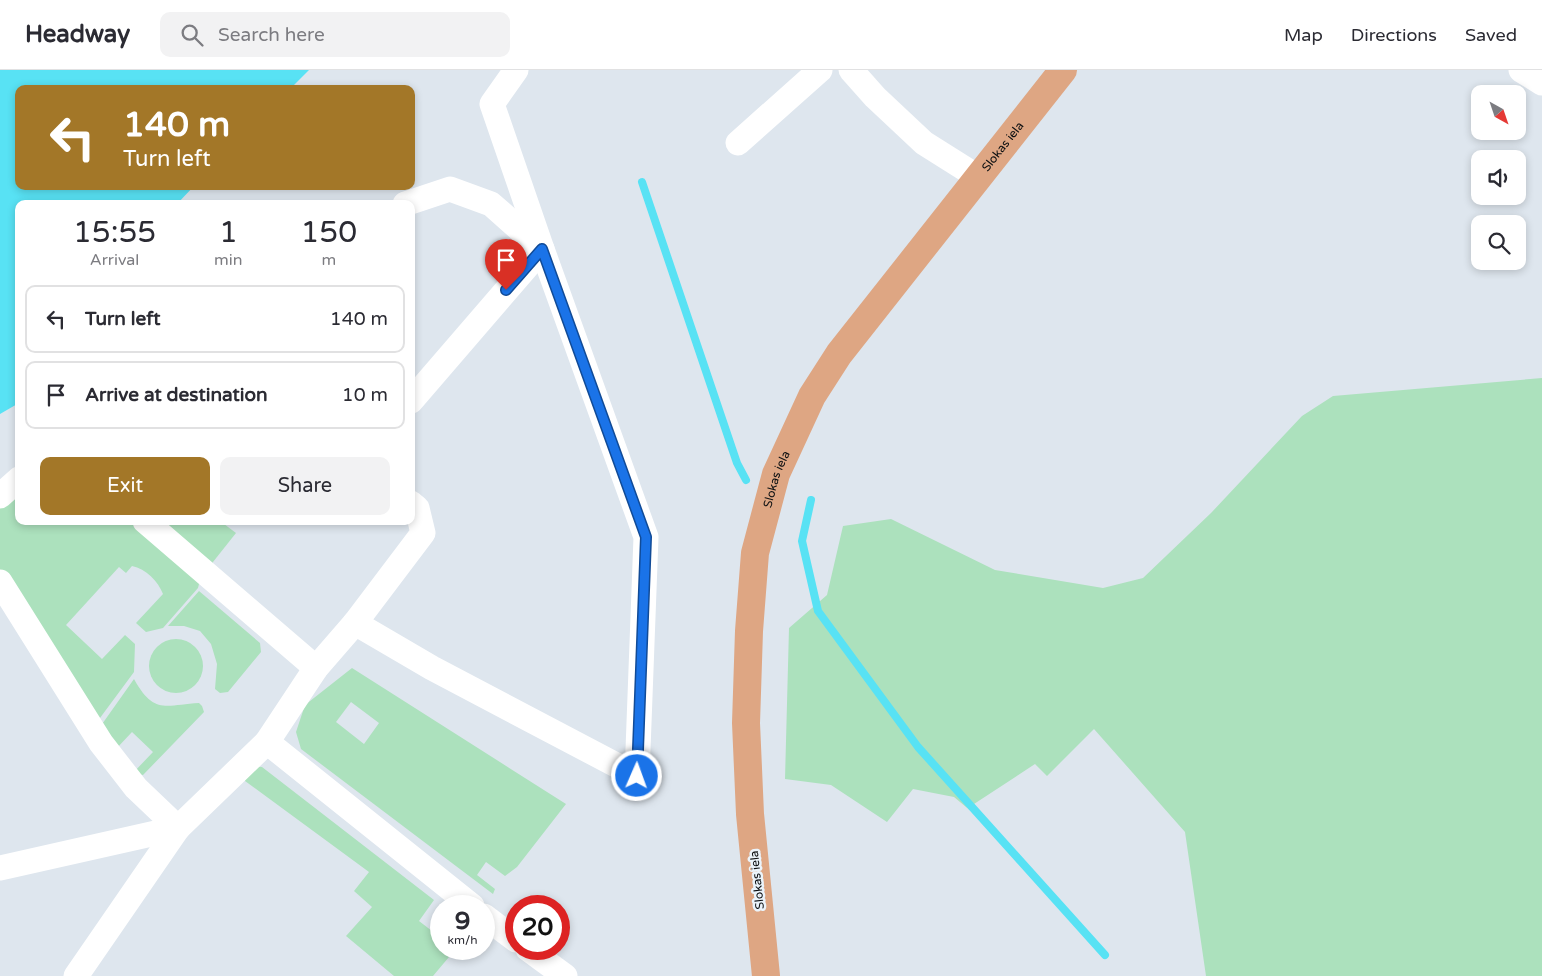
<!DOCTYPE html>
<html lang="en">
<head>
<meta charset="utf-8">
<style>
  :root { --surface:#fff; --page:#f2f2f3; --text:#2b2b33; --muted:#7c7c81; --line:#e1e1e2; --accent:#a37728 }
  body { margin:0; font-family:"Varela Round",sans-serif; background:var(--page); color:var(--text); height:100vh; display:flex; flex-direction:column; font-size:19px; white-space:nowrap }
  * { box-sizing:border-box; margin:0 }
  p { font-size:16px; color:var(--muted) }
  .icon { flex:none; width:28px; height:28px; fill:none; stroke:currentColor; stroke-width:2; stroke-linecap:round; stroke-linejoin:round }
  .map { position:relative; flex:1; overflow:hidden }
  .side { position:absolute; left:15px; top:130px; width:400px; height:325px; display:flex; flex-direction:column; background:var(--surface); border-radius:10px; box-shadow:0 2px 8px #0003 }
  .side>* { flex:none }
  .hud { position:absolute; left:15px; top:15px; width:400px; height:105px; border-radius:10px; box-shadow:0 2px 8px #0003; background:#a37728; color:#fff; overflow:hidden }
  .needle { width:32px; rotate:140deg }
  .fabs { position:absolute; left:1471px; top:15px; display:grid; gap:10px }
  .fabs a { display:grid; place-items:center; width:55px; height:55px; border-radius:10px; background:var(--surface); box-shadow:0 2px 8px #0003; font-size:25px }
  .speed { position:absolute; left:430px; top:825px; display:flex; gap:10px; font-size:25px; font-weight:700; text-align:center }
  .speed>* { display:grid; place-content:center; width:65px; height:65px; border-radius:50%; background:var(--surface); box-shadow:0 2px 8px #0003; line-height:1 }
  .speed small { font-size:12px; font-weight:400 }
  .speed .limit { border:8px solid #d22; background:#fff; color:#111 }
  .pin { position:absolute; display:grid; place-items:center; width:42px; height:42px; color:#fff; margin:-51px -21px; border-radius:50% 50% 50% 0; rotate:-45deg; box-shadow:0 0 5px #0007 }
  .pin .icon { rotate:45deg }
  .me { position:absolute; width:55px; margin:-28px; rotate:2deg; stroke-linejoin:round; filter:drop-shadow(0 0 4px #0008) }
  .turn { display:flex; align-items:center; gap:18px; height:105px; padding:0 25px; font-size:22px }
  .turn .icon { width:65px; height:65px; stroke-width:2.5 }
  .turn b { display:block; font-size:35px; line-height:42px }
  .eta { display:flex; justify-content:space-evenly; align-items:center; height:85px; text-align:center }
  .eta b { font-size:30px; font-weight:600; line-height:35px }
  .button { display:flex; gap:10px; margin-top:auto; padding:10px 25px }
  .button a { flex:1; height:58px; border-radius:10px; background:var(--accent); color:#fff; font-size:20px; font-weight:600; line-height:58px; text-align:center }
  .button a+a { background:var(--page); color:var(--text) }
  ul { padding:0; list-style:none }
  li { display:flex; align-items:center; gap:15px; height:68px; margin:0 10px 8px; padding:0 15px; border:2px solid var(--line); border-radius:10px }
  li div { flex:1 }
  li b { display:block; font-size:19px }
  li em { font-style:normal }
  header { display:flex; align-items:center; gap:30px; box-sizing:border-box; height:70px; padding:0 25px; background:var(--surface); border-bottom:1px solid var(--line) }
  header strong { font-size:24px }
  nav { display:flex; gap:28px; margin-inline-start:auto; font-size:18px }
  .search { width:350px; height:45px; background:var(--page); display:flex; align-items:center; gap:12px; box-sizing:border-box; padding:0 18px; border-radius:10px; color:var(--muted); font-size:19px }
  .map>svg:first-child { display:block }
  .green { fill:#ace1bd; fill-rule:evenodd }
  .water { fill:#58e2f4 }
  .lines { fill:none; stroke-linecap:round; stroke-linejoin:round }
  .stream { stroke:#58e2f4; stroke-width:8 }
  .minor { stroke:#fff; stroke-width:25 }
  .major { stroke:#dea683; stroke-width:28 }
  .route-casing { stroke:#114b97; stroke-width:12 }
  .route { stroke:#1a73e8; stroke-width:9 }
  .labels { text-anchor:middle; stroke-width:5; stroke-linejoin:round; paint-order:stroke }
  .street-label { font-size:12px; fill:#0c0f11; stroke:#ebf4fb }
</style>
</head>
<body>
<header>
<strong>Headway</strong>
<div class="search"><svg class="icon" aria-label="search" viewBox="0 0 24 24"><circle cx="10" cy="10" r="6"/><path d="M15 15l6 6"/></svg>Search here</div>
<nav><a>Map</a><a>Directions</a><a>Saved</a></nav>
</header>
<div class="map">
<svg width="1542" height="906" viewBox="0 0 1542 906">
  <rect width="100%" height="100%" fill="#dee6ee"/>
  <g class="green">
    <polygon points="1542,308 1542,906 1206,906 1185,762 1094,659 1047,706 1035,694 974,734 972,742 954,727 913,719 887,752 831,715 785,709 789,558 827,525 843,456 891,449 995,500 1103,518 1143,508 1211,443 1302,346 1333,326"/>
    <path d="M19 422V451H136L201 506 198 518 163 558 146 562 136 553 163 524C158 511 146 499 132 496L126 503 119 497 66 555 102 589 125 565 135 574 134 602 97 652 0 501V438Z"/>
    <polygon points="153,451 220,451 236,463 209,497"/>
    <polygon points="199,521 260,573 261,582 228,622 220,623 215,619 217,594 211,574 200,561 184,556 168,556"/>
    <circle cx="176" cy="596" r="27"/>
    <path d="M352 598 566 734 517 797 505 806 486 792 477 805 495 819 493 824 301 679 296 662 305 635ZM351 632 379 653 364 674 336 652Z"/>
    <path d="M134 609C154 645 165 635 199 633L202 636 204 642 143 705 133 703 153 682 132 662 116 679 100 657Z"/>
    <polygon points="252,696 262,697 434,830 419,851 441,868 441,879 444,879 442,882 449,887 433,906 394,906 346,866 372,837 354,821 369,802 245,711 243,706"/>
  </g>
  <polygon class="water" points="0,0 309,0 290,19 19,19 19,116 194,116 177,134 19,134 19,333 0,344"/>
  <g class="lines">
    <g class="stream">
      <polyline points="642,112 737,393 746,410"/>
      <polyline points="811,430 802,471 818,541 918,677 1105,885"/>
    </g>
    <g class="minor">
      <polyline points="851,0 875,27 924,73 978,107"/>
      <polyline points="1521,0 1542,13"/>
      <polyline points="738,73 820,0"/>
      <polyline points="405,134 450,119 491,134 542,179 646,467 637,706 432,598 355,553 423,463 417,438 411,433"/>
      <polyline points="411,331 542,179 492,34 516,0"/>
      <polyline points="0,426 19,409"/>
      <polyline points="145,451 316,598"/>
      <polyline points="0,512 101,673 136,718 178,758"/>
      <polyline points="355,553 316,598 267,672 472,836"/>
      <polyline points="0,798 178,758"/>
      <polyline points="484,846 516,870"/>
      <polyline points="528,879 565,906"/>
      <polyline points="76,906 178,758 267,672"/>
    </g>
    <path class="major" id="s1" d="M766 906 750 744 746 653 749 561 755 483 776 404 812 326 839 284 1063 0"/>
  </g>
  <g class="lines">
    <defs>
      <polyline id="route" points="506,220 542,179 646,467 637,706"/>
    </defs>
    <use href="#route" class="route-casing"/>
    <use href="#route" class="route"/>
  </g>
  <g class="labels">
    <g class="street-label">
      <text dy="4" stroke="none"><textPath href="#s1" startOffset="906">Slokas iela</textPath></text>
      <text dy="4" stroke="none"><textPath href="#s1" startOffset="501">Slokas iela</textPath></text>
      <text transform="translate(757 810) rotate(-96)" y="4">Slokas iela</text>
    </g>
  </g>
</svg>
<div class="fabs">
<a><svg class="needle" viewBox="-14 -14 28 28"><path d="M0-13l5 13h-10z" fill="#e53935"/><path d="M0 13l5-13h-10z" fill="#7c7c81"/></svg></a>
<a><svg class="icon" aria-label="sound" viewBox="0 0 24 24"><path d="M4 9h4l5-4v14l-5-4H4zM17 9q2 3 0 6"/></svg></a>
<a><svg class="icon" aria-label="search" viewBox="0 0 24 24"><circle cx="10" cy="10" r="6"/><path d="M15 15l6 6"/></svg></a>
</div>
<div class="speed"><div>9<small>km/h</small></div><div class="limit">20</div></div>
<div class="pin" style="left:506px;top:220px;background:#d93025"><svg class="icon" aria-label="arrive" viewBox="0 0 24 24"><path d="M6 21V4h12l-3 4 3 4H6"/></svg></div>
<svg class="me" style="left:637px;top:706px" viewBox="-20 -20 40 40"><circle r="17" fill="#1a73e8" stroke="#fff" stroke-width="3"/><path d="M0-11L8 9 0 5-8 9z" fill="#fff"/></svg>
<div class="hud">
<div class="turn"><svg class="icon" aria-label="left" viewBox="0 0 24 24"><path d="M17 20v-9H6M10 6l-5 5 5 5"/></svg><div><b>140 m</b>Turn left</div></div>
</div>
<section class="side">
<div class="eta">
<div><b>15:55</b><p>Arrival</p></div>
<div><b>1</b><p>min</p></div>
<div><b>150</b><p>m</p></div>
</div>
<ul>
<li><svg class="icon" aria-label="left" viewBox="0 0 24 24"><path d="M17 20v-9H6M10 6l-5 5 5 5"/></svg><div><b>Turn left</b></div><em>140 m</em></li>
<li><svg class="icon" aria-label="arrive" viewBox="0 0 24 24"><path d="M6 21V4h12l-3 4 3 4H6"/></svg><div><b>Arrive at destination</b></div><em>10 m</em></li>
</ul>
<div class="button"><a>Exit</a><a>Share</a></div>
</section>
</div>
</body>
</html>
